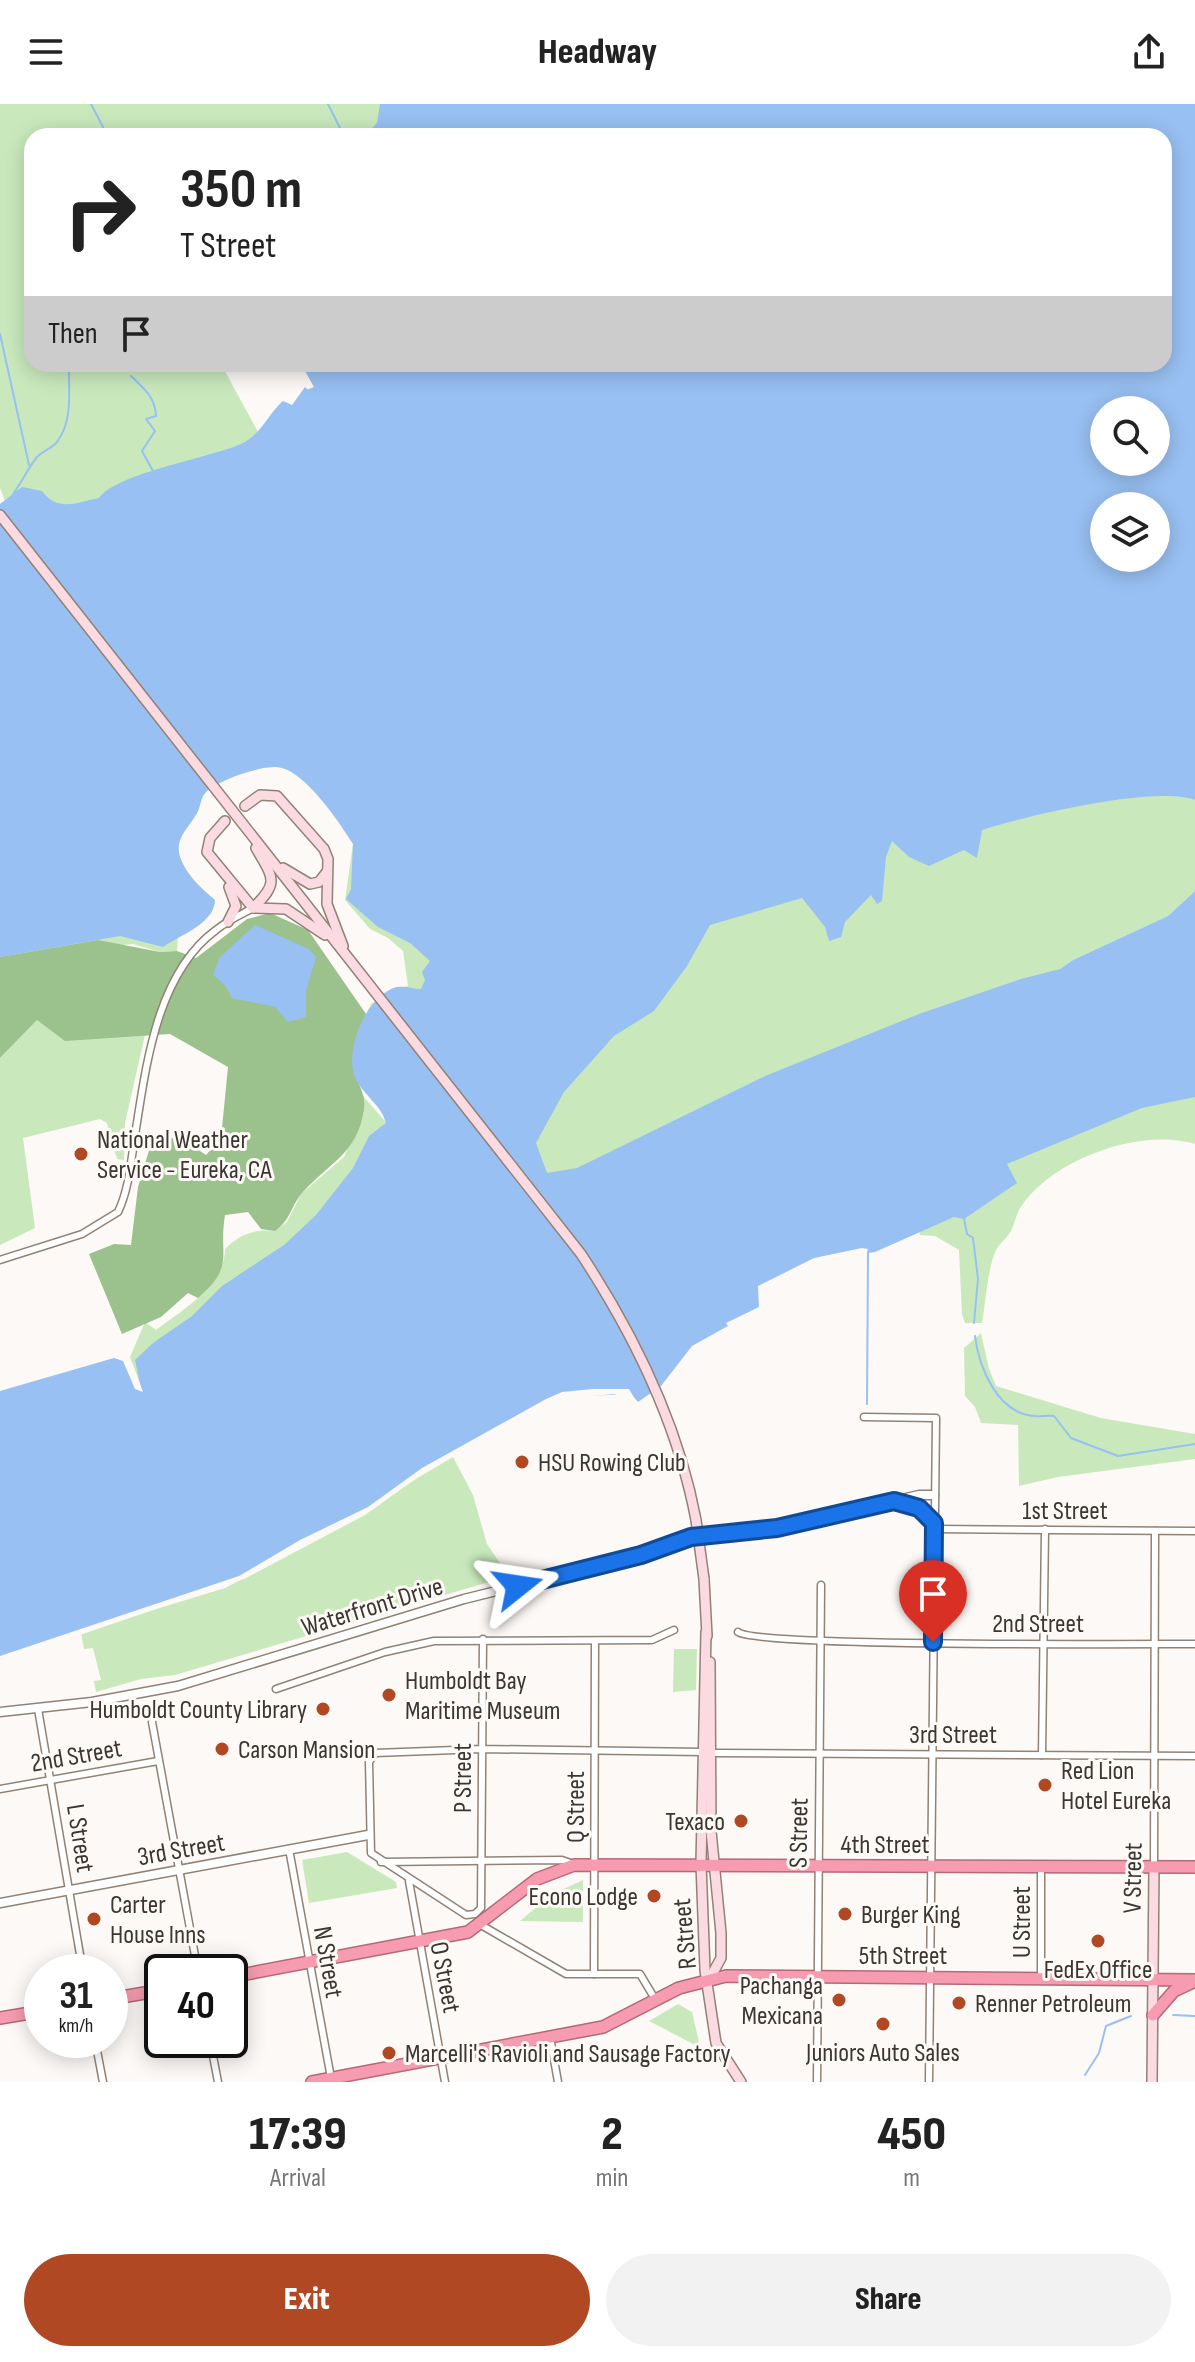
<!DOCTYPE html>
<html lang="en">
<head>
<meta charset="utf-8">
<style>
  :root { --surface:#fff; --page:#f2f2f2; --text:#222; --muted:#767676; --accent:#af4823 }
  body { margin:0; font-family:"Sofia Sans Condensed",sans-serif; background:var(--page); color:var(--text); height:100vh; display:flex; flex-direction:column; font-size:30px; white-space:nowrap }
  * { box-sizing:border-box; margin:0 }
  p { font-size:26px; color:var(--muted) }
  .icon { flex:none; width:44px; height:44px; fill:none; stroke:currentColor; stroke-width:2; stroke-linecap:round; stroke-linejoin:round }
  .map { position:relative; height:1978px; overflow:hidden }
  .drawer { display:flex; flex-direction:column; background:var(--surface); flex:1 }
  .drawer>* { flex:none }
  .top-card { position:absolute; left:24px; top:24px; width:1148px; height:244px; border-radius:24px; box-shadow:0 4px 20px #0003; background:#fff; color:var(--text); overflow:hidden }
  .fabs { position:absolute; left:1090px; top:292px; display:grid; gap:16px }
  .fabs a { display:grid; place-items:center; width:80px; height:80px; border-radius:50%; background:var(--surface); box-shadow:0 4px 20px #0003; font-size:40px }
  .speed { position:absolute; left:24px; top:1850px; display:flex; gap:16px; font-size:40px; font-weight:700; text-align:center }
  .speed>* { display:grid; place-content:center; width:104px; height:104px; border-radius:50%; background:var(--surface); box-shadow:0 4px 20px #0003; line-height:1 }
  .speed small { font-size:20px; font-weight:400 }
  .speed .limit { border:4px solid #111; border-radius:12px; background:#fff; color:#111 }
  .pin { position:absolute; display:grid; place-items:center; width:68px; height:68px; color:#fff; margin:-82px -34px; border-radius:50% 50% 50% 0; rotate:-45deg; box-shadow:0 0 8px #0007 }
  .pin .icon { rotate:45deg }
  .me { position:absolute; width:88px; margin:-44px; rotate:75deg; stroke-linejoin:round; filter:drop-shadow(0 0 6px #0008) }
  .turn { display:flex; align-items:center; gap:28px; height:168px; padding:0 24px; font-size:36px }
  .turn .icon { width:104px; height:104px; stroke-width:2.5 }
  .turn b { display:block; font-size:56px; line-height:68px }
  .then { display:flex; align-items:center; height:76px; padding:0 24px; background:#0003; gap:16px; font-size:30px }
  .eta { display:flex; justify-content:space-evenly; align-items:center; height:136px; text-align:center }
  .eta b { font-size:48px; font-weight:800; line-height:56px }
  .cta { display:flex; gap:16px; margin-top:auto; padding:16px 24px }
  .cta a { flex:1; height:92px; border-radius:48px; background:var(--accent); color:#fff; font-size:32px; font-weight:800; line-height:92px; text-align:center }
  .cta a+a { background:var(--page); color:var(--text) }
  header { display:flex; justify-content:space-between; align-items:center; height:104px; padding:0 24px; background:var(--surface); font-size:36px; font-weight:800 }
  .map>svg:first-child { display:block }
  .green { fill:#c9e9bd; fill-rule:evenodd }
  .forest { fill:#9bc18c }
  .water { fill:#98c0f2; fill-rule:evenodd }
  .pier { fill:#fdf9f6 }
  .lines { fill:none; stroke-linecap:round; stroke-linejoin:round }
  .stream { stroke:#98c0f2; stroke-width:2 }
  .minor-casing { stroke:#918275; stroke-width:9 }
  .tertiary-casing { stroke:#918275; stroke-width:11 }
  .secondary-casing { stroke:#918275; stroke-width:12 }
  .trunk-casing { stroke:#b46977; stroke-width:14 }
  .minor { stroke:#fff; stroke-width:6 }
  .tertiary { stroke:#fff; stroke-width:8 }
  .secondary { stroke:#fcdae2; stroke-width:9 }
  .trunk { stroke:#f79cb0; stroke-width:11 }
  .secondary-bridge-casing { stroke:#918275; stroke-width:12; stroke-linecap:butt }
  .secondary-bridge { stroke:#fcdae2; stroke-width:9 }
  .route-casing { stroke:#114b97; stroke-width:20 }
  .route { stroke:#1a73e8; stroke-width:14 }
  .poi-dot { fill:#af4823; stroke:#fdf9f6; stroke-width:3 }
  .labels { text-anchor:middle; stroke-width:6; stroke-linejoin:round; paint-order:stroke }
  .poi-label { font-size:26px; fill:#3c3630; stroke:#fdf9f6; text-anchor:start }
  .street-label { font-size:26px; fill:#3c3630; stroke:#fdf9f6 }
</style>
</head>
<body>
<header><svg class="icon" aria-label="menu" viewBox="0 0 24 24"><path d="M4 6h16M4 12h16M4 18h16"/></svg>Headway<svg class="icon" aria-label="share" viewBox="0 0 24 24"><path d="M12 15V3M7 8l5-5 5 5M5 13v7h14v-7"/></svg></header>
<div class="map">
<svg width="1195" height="1978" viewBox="0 0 1195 1978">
  <rect width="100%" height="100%" fill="#fdf9f6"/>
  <g class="green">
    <polygon points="0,0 702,0 669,32 32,32 32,260 221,260 258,328 283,297 293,302 307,285 314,283 302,260 356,260 315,305 99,415 0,400 5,397 0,384"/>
    <path d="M1195 0V787L1168 812 1073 856 1060 865 558 1084 415 1028 141 1285 130 1253 145 1218 156 1226C182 1206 225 1182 225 1145 240 1130 254 1125 275 1127L287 1118 301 1090 344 1053 364 1004 363 992 385 1017 383 1007 371 996 361 921 371 900 392 885 408 882 403 847 388 834 370 825 345 796 353 740C340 719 306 670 282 664 265 659 219 676 207 687 200 693 201 702 197 709 189 724 174 734 180 753 186 771 202 785 215 796 214 816 194 824 178 832L177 847 160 848 133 840 0 853V729L1164 260V32ZM1104 306H1156V358H1104ZM1104 402H1156V454H1104Z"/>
    <polygon points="37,916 145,931 125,1019 124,1056 117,1055 107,1019 100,1015 23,1034 35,1124 0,1141 0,954"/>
    <path d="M1195 953V1040C1142 1023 1051 1055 1020 1104 1016 1111 1015 1119 1011 1127 1007 1134 1000 1139 996 1146 987 1166 986 1197 982 1219H965L962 1210 959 1146 935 1132 920 1131 919 1126 867 1149V1145L862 1144 814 1154 759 1182V1203L727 1218 728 1222 688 1240 654 1281 640 1250 767 1170 920 1105 1000 1062 1004 1053Z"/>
    <polygon points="981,1229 989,1265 996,1282 1101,1314 1195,1330 1195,1355 1058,1373 1019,1382 1018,1321 981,1319 975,1303 965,1292 964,1244"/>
    <polygon points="453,1353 473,1391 487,1440 509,1472 175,1571 141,1575 96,1588 94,1577 101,1576 93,1544 84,1545 81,1528 225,1484 287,1451"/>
    <polygon points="674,1545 697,1545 696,1586 673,1588"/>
    <polygon points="347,1748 396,1778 397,1784 309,1799 302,1756"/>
    <polygon points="583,1776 583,1818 520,1817 551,1791"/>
    <polygon points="678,1900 692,1908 702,1951 696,1961 691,1951 695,1941 649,1917"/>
  </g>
  <path class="forest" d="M270 809 308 826 366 910C359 926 348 953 355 970 359 982 366 991 364 1005 358 1049 329 1059 303 1088 291 1101 291 1116 275 1127L261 1125 248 1108 225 1111C218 1153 236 1161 198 1194L188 1189 161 1213 122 1230 89 1150 114 1140 131 1141 138 1083 154 1030 185 1037 206 1051 221 1034 228 963 170 930 65 937 37 916 0 954V853L98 836 160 848 177 847 196 854 247 815Z"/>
  <g class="water">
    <path d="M380 0H1195V696C1155 681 1025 712 982 726L977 754 964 746 929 762 909 753 892 737 886 753 882 797 877 800 871 791 845 818 841 833 829 837 825 823 802 794 710 821 687 862 654 907 614 932 564 988 536 1039 547 1069 577 1064 765 972 919 910 1021 875 1060 865 1073 856 1168 812 1195 787V993L1142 1004 1007 1060 1017 1079 964 1115 954 1113 875 1148 814 1156 759 1186 760 1204 692 1242 661 1282 638 1298 631 1290 559 1293 424 1365 363 1408 297 1441 242 1475 0 1555V1284L118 1251 128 1260 141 1285 135 1256 153 1239 192 1212 222 1182 284 1141 316 1111 353 1064 369 1032 386 1019C381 999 357 987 353 967 348 939 366 897 391 885 401 880 411 885 421 885L425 876 422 868 430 857 410 839 378 823 346 795 351 785 353 740C340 719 307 670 282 664 265 659 219 676 207 687 200 693 201 702 197 709 189 724 174 734 180 753 186 771 202 785 215 796 214 820 180 831 163 843L120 832 0 853V400L22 383 42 387C58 408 75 399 99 394 117 369 209 354 241 340 262 330 268 310 283 297L292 301 305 283 308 286 314 283 304 265 307 260H1164V32H365L377 19ZM1104 306H1156V358H1104ZM1104 402H1156V454H1104Z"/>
    <polygon points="255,821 309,845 316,853 306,887 306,913 288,918 275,903 232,894 225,881 213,871 219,854"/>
  </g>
  <g class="pier">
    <polygon points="862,1144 868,1145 866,1152 816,1160 763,1184 763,1207 728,1222 726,1219 759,1203 758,1182 814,1154"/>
    <polygon points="118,1248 131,1258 136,1272 131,1255 143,1288 135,1285 123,1257 114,1254 0,1287 0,1280"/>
    <polygon points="593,1285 629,1285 636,1297 614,1290 558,1295 431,1364 365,1411 244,1475 27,1549 0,1555 0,1552 239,1472 300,1436 368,1403 422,1364 546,1295 562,1288"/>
  </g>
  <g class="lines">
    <g class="stream">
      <polyline points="91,0 103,23 101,32"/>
      <polyline points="328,0 344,32"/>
      <polyline points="0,230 29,361"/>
      <path d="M131 272C143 284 155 292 156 312L146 315 155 327 142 347 153 367"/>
      <path d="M13 390C22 378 28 364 37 353 43 347 52 344 57 338 74 316 68 284 69 260"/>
      <polyline points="964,1115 967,1130 973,1134 978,1175 974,1219"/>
      <path d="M975 1232C979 1263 997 1310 1035 1312 1041 1313 1047 1311 1054 1312L1071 1334 1118 1352 1195 1340"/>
      <polyline points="867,1300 868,1149"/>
      <polyline points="1173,1911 1195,1912"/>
      <polyline points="1085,1971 1099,1949 1106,1922 1131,1912"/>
    </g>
    <defs>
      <g id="minor">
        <path d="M0 1156 82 1130 118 1108C129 1085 131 1057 135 1031 146 963 156 870 216 826 227 817 240 811 253 804"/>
        <polyline points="864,1313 936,1314 929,1978"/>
        <polyline points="934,1425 1195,1427"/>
        <path d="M738 1528C757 1543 1140 1540 1195 1540"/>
        <path d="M483 1535C482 1624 482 1714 481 1804L475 1810 466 1811 371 1749 369 1658 375 1649 482 1645 703 1648"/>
        <polyline points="276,1585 385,1548 434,1537 652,1536 674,1526"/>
        <polyline points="38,1605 83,1868"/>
        <polyline points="152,1618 198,1868"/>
        <polyline points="711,1649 1195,1652"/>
        <polyline points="1042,1651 1045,1425"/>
        <polyline points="0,1685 158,1657"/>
        <polyline points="289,1745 331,1974"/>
        <polyline points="381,1758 562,1756 573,1760"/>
        <polyline points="1154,1763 1155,1427"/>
        <polyline points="409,1777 445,1978"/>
        <polyline points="481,1821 566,1870 640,1870 655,1895"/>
        <polyline points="594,1870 595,1537"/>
        <polyline points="1041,1874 1041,1763"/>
        <polyline points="550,1933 558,1978"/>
        <polyline points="95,1936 103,1978"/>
        <polyline points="210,1936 218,1978"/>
        <polyline points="817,1978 821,1481"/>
      </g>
      <g id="tertiary">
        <polyline points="899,1398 919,1404 934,1419"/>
        <polyline points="0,1608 92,1598 178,1582 464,1495 641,1451 691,1433 777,1424 919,1391 934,1391"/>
        <polyline points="0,1799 368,1731"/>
      </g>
      <g id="secondary">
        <path d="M0 411 581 1150C635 1232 678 1320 696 1416"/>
        <polyline points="245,702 260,691 277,692 324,745 328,755 327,800 343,842"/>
        <polyline points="225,717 210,734 207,748 253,804"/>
        <polyline points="283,764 310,780 319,778 326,769"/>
        <polyline points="253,804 286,805 325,831"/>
        <path d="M253 804C280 778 273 774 256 744"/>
        <polyline points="228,818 236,802 229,783"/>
        <polyline points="704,1475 707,1532"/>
        <polyline points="706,1528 701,1760 705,1866 716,1939 741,1978"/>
        <polyline points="709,1876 721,1854 721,1829 711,1727 710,1558"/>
        <polyline points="1152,1978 1154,1763"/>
      </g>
      <g id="trunk">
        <polyline points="230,1873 468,1828 537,1775 574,1761 1195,1763"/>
        <polyline points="110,1895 162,1886"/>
        <polyline points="1153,1911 1174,1887 1191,1879"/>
        <polyline points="0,1914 42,1907"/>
        <polyline points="312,1978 603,1923 679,1884 726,1872 1195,1876"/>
      </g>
    </defs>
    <use href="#minor" class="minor-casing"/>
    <use href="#tertiary" class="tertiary-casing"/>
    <use href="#secondary" class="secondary-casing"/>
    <use href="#trunk" class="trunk-casing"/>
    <use href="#minor" class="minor"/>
    <use href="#tertiary" class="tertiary"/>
    <use href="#secondary" class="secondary"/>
    <use href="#trunk" class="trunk"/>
    <defs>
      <polyline id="secondary-bridge" points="696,1416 704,1475"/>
    </defs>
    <use href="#secondary-bridge" class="secondary-bridge-casing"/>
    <use href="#secondary-bridge" class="secondary-bridge"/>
  </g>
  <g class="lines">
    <defs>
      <polyline id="route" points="518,1482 641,1451 691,1433 777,1424 894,1397 919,1404 934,1419 933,1538"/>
    </defs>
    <use href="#route" class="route-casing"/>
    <use href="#route" class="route"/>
  </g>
  <g class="poi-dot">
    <circle cx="81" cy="1050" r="8"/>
    <circle cx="522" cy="1358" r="8"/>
    <circle cx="389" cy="1591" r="8"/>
    <circle cx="323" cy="1605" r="8"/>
    <circle cx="222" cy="1645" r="8"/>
    <circle cx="1045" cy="1681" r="8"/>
    <circle cx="741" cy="1717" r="8"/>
    <circle cx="654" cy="1792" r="8"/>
    <circle cx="845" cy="1810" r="8"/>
    <circle cx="94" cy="1815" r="8"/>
    <circle cx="1098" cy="1837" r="8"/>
    <circle cx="839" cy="1896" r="8"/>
    <circle cx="959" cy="1899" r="8"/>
    <circle cx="883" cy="1920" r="8"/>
    <circle cx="389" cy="1949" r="8"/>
  </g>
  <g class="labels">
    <g class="poi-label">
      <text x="97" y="1044">National Weather<tspan x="97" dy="30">Service - Eureka, CA</tspan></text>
      <text x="538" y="1367">HSU Rowing Club</text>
      <text x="405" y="1585">Humboldt Bay<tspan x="405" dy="30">Maritime Museum</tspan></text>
      <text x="307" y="1614" text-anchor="end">Humboldt County Library</text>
      <text x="238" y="1654">Carson Mansion</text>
      <text x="1061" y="1675">Red Lion<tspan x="1061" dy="30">Hotel Eureka</tspan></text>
      <text x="725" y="1726" text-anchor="end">Texaco</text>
      <text x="638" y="1801" text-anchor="end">Econo Lodge</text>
      <text x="110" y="1809">Carter<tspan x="110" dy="30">House Inns</tspan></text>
      <text x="861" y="1819">Burger King</text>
      <text x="1098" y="1874" text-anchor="middle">FedEx Office</text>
      <text x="823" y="1890" text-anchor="end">Pachanga<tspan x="823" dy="30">Mexicana</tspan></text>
      <text x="975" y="1908">Renner Petroleum</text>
      <text x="883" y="1957" text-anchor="middle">Juniors Auto Sales</text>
      <text x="405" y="1958">Marcelli's Ravioli and Sausage Factory</text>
    </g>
    <g class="street-label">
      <text x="1065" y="1415">1st Street</text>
      <text transform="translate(372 1502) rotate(-17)" y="9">Waterfront Drive</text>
      <text x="1038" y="1528">2nd Street</text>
      <text x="953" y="1639">3rd Street</text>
      <text transform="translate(76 1651) rotate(-10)" y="9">2nd Street</text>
      <text transform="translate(462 1674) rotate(-90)" y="9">P Street</text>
      <text transform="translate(575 1703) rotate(-90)" y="9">Q Street</text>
      <text transform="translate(798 1729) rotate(-89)" y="9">S Street</text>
      <text transform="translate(81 1734) rotate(81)" y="9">L Street</text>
      <text x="885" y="1749">4th Street</text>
      <text transform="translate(181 1745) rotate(-10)" y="9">3rd Street</text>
      <text transform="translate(1132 1774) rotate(-89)" y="9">V Street</text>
      <text transform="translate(1021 1818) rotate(-90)" y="9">U Street</text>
      <text transform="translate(684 1830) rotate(-95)" y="9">R Street</text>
      <text x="903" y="1860">5th Street</text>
      <text transform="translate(329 1858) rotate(80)" y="9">N Street</text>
      <text transform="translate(446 1873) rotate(79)" y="9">O Street</text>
    </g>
  </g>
</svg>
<div class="fabs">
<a><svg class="icon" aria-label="search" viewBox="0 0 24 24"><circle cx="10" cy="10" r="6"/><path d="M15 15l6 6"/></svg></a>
<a><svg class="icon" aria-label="layers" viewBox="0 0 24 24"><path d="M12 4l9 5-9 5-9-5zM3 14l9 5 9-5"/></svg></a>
</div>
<div class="speed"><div>31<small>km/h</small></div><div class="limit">40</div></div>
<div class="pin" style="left:933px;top:1538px;background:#d93025"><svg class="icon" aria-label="arrive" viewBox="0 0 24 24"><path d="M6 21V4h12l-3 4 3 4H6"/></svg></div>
<svg class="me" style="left:518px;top:1482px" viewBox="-20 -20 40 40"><path d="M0-17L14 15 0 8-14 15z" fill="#1a73e8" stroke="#fff" stroke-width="4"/></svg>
<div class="top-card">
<div class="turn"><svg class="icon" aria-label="right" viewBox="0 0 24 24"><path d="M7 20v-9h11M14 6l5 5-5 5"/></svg><div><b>350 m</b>T Street</div></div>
<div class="then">Then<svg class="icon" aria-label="arrive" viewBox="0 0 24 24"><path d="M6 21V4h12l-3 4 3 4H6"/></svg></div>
</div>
</div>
<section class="drawer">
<div class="eta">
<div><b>17:39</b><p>Arrival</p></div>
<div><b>2</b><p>min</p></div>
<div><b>450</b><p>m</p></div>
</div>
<div class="cta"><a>Exit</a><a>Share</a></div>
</section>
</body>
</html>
